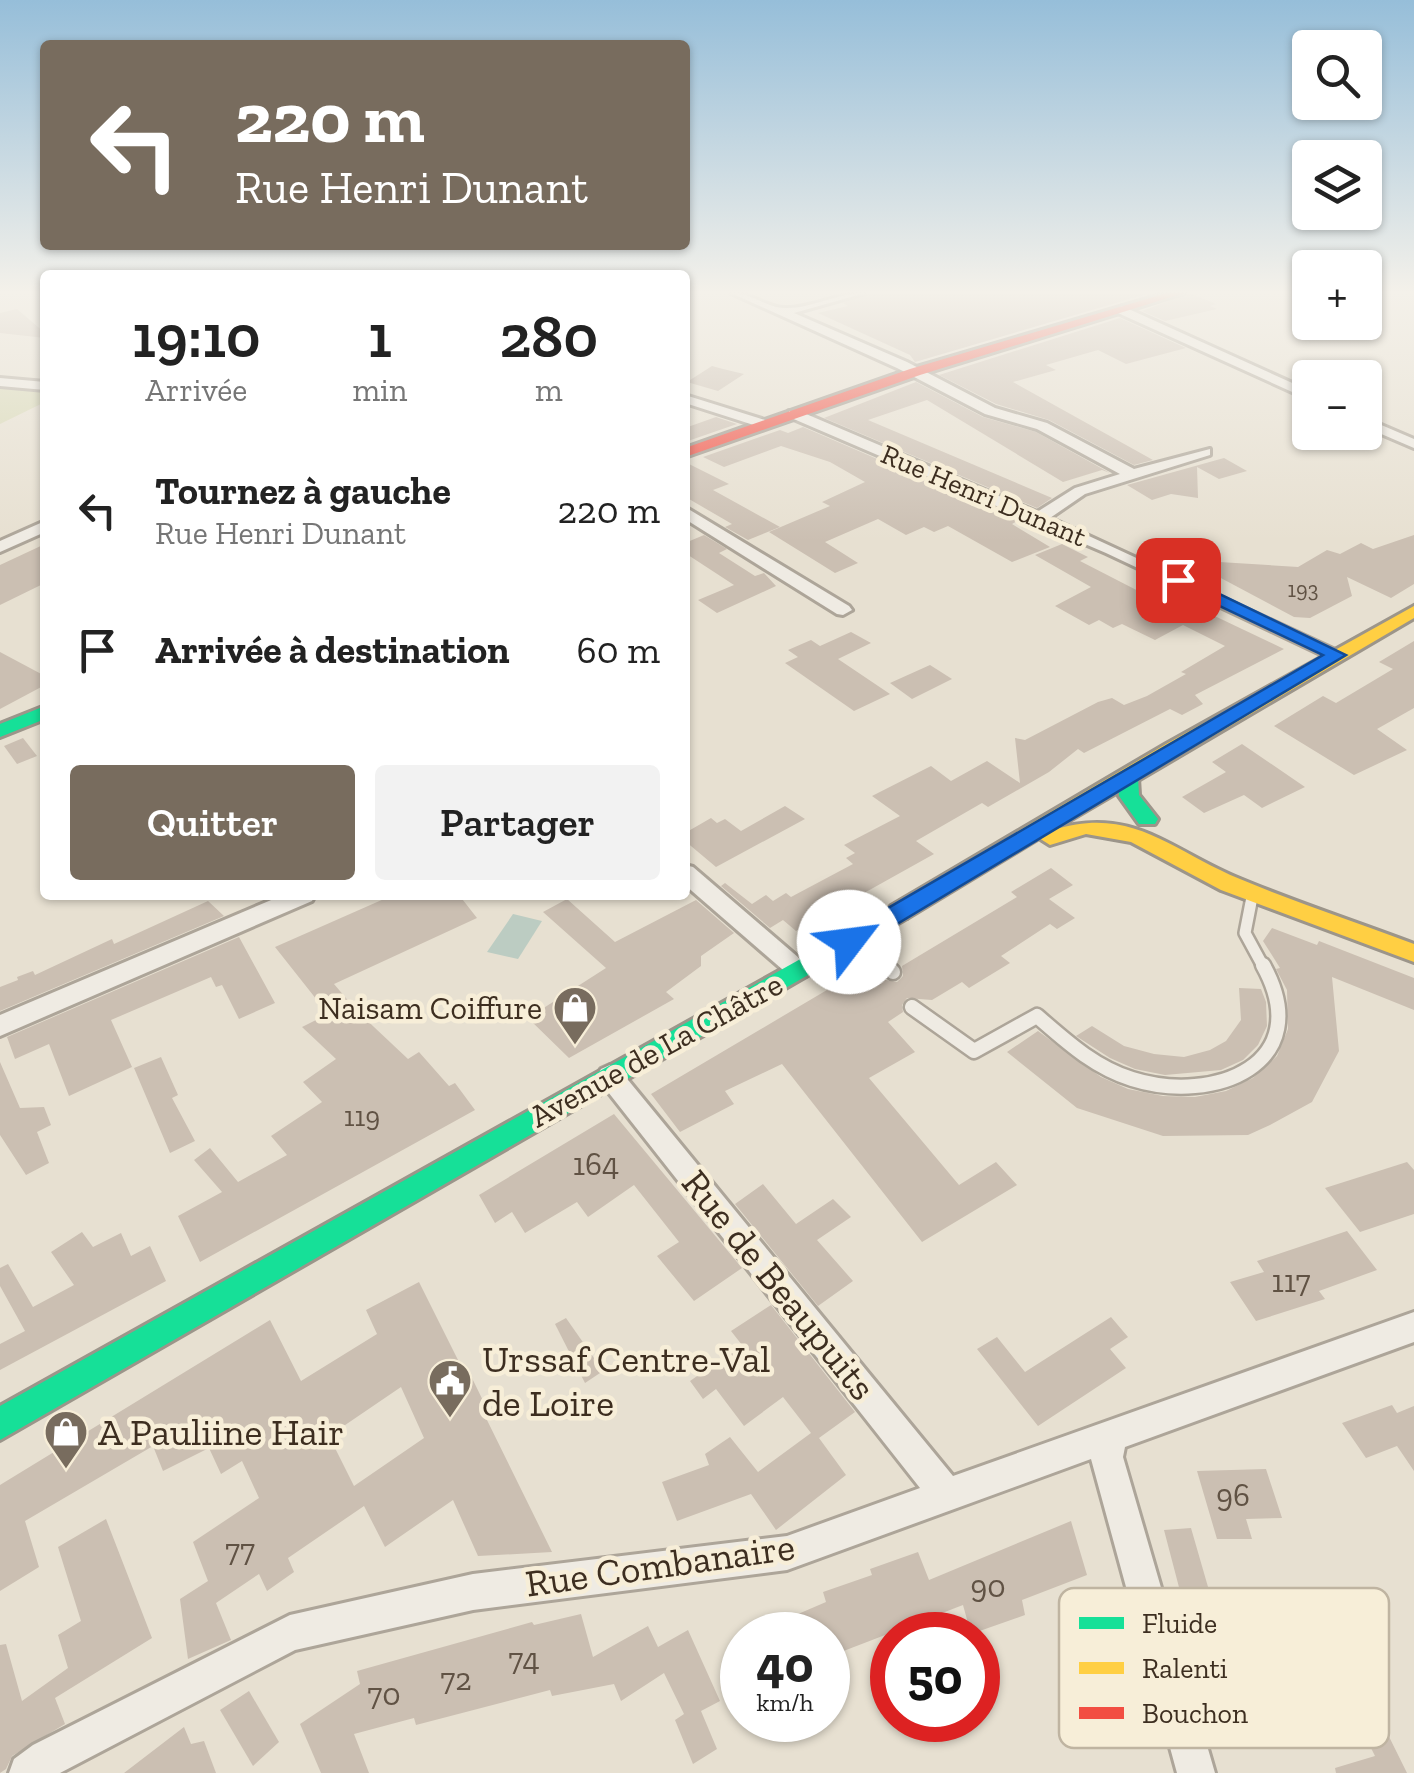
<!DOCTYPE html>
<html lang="fr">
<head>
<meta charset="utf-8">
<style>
  :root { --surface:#fff; --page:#f2f2f2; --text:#222; --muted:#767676; --accent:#786c5e }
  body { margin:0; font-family:"Zilla Slab",serif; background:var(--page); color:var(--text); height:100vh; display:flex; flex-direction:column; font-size:38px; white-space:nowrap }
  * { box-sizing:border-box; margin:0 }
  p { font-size:32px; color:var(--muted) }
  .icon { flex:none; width:55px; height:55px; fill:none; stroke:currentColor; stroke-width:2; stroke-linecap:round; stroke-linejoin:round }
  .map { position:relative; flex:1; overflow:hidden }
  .sheet { position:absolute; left:40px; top:270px; width:650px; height:630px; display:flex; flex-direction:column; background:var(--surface); border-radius:10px; box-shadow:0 2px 8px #0004 }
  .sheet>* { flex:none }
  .guide { position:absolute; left:40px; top:40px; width:650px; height:210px; border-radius:10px; box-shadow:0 2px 8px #0004; background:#786c5e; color:#fff; overflow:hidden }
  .fabs { position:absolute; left:1292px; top:30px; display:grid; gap:20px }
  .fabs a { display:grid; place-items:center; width:90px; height:90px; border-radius:10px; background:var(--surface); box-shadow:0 2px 8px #0004; font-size:50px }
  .speed { position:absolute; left:720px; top:1612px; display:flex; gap:20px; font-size:50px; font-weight:700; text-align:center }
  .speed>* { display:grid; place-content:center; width:130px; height:130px; border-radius:50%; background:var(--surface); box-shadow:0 2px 8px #0004; line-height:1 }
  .speed small { font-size:25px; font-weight:400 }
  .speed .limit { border:15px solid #d22; background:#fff; color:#111 }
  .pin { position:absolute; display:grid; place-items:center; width:85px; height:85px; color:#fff; margin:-42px; border-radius:20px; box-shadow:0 5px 15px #0006 }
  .me { position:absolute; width:110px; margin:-55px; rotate:60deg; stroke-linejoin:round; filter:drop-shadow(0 0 8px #0008) }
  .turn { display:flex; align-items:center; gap:35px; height:210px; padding:0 30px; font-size:45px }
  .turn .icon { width:130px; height:130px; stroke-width:2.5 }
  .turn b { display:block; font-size:70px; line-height:85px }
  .eta { display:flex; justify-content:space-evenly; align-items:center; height:170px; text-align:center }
  .eta b { font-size:60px; font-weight:600; line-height:70px }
  .primary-button { display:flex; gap:20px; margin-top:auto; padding:20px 30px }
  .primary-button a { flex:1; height:115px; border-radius:10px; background:var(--accent); color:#fff; font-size:40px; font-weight:600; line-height:115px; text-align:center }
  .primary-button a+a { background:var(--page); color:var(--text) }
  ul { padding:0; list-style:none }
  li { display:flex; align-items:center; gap:30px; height:140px; padding:0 30px }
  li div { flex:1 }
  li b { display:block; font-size:38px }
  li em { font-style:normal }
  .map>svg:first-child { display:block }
  .green { fill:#d6d7b3 }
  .water { fill:#bcccc2 }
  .building { fill:#cbbfb2; fill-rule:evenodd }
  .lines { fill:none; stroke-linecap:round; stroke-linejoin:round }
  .lane-far1-casing { stroke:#ada599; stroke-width:16 }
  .lane-casing { stroke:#ada599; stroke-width:19 }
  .street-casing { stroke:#ada599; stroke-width:6 }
  .fast-casing { stroke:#9c958a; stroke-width:6 }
  .slow-casing { stroke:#9c958a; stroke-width:6 }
  .jam-casing { stroke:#9c958a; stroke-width:6 }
  .lane-far1 { stroke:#efebe3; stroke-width:11 }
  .lane { stroke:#efebe3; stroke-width:14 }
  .street { fill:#efebe3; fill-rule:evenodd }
  .fast { fill:#16e098; fill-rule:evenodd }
  .slow { fill:#ffcf43; fill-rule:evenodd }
  .jam { fill:#f24e42; fill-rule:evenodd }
  .route { fill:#1a73e8; stroke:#114b97; stroke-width:2.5 }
  .labels { text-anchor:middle; stroke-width:9; stroke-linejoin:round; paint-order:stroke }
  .far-number-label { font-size:22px; fill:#605244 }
  .far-street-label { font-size:28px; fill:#3d2e20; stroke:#f7eed8 }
  .number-label { font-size:28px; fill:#605244 }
  .poi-label { font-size:32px; fill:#3d2e20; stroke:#f7eed8; text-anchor:end }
  .street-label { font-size:32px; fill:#3d2e20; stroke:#f7eed8 }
  .near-number-label { font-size:32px; fill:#605244 }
  .near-street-label { font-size:38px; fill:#3d2e20; stroke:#f7eed8 }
  .near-poi-label { font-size:38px; fill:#3d2e20; stroke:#f7eed8; text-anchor:start }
  .key { fill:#f7eed8; stroke:#bfb4a1; stroke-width:2.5 }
  .key-label { font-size:28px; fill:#3d2e20 }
</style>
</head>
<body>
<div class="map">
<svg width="1414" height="1773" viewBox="0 0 1414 1773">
  <rect width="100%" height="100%" fill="#e7e0d1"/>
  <polygon class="green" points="0,387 45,391 45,402 0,424"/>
  <polygon class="water" points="513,914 542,921 518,959 487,952"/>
  <g class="building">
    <polygon points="869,293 1150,293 915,362 910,355 818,313 848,306 843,303"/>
    <polygon points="1190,293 1216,304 1210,306 1217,309 1165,321 1142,311"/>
    <polygon points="17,309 45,333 45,338 0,333 0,313"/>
    <polygon points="1120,318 1186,348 1126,364 1098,350 1046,365 1056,370 1013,382 1153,460 1134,465 1049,420 996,404 939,375"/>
    <polygon points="712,366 723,369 744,374 718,391 687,382"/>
    <polygon points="916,382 983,417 1036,432 1110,473 1102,470 1063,482 927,400 868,420 1052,498 1037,508 824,418"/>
    <polygon points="716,417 737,424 685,442 685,428"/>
    <polygon points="803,427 1019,520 1012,524 1050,547 1012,562 948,526 934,532 924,527 906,535 878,519 825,542 858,563 835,573 769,532 830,506 822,502 865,482 830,462 781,446 724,467 703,457 780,430 788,433"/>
    <polygon points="1224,458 1247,471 1219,479 1197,467 1198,498 1171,494 1152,500 1127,485"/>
    <polygon points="685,462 729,484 713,490 780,527 748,540 725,527 732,524 689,499 685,500"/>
    <polygon points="704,535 727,549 719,553 755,576 764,573 776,586 717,613 698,600 734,585 685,553 685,543"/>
    <polygon points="1414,535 1414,584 1391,598 1347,577 1352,596 1310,618 1294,617 1187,560 1298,567 1327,550 1340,554 1361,543 1373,549"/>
    <polygon points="45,544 45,583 0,605 0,565"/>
    <polygon points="1062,544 1088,557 1080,561 1150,597 1162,591 1284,649 1195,695 1203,704 1182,715 1170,709 1084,753 1078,749 1049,772 988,807 982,803 916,841 934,854 796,931 783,920 770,928 721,886 725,883 752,904 766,895 773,901 786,893 791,897 853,864 846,858 855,853 844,845 900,816 872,796 931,766 951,781 987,761 1020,783 1015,738 1025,740 1098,702 1112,698 1124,705 1147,696 1186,674 1181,672 1225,646 1183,625 1155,640 1122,624 1113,628 1099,620 1089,625 1055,606 1091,587 1035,555"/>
    <polygon points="851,632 871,643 838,659 890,694 854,711 785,663 798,657 788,650 811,640 820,646"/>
    <polygon points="1414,641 1414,708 1377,729 1407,750 1354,775 1274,726 1323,696 1336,703 1393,669 1379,662"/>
    <polygon points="0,652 45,676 45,685 0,709"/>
    <polygon points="930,665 952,679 912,699 890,683"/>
    <polygon points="23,738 37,756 17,764 4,746"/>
    <polygon points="1242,744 1305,787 1262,808 1244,795 1204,813 1182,797 1226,772 1212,762"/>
    <polygon points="785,806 805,819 716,867 685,841 685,833 711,818 717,823 725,819 741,831"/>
    <polygon points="1051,868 1073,885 1049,899 1075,918 1057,929 1050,924 1001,956 1010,963 969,988 962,982 932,1000 907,998 902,1005 903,1012 888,1022 915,1052 869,1078 959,1185 996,1162 1017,1185 922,1242 782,1064 725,1091 734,1104 680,1132 651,1094 871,964 886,980 897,982 903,976 902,966 1017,897 1011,892"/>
    <polygon points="393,895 459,895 477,918 334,984 357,1011 408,1059 419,1052 449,1086 455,1083 475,1110 200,1262 178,1216 222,1192 194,1160 210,1148 238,1182 287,1155 271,1136 322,1102 303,1082 336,1059 302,1027 328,1014 275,947"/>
    <polygon points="567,899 615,942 696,900 734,933 701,956 701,966 666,992 674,999 569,1058 528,1018 606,968 543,912"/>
    <polygon points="208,901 224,916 0,1011 0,987 18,980 17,977 33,971 35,975 112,939 114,944"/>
    <polygon points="1272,928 1317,945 1319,941 1414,978 1414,1010 1332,977 1339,1051 1312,1102 1270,1125 1248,1135 1163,1136 1077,1108 1007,1052 1038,1031 1101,1077 1128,1089 1163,1096 1195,1097 1226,1091 1253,1078 1277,1056 1288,1029 1287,990 1276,969 1280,968 1263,941"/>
    <polygon points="239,937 275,1003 239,1019 222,985 216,987 211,977 111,1020 132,1067 69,1096 49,1044 15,1059 7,1037"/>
    <polygon points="1239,988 1261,989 1266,1002 1267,1026 1258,1045 1243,1060 1221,1070 1165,1075 1135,1069 1110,1058 1076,1036 1092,1026 1124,1046 1154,1054 1184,1057 1210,1050 1226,1041 1241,1020"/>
    <polygon points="161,1057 178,1095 172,1098 195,1141 170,1153 134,1068"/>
    <polygon points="0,1062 20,1108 44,1107 51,1125 37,1132 49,1163 26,1175 0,1135"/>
    <polygon points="614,1114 742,1268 694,1301 657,1256 679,1242 634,1185 588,1217 577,1202 525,1233 512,1212 495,1223 479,1195"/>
    <polygon points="1407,1162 1414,1170 1414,1214 1360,1232 1325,1188"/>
    <polygon points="763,1184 796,1224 833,1199 851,1217 817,1240 853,1281 818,1306 735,1204"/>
    <polygon points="1347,1231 1377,1270 1319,1291 1325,1299 1256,1321 1230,1282 1264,1272 1257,1261"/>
    <polygon points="82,1232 93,1247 121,1233 131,1256 150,1246 166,1281 0,1370 0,1344 25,1331 0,1286 0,1268 8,1264 33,1307 74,1285 51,1252"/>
    <path d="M419 1282 467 1378 471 1376 490 1415 486 1418 552 1552 478 1556 453 1500 385 1547 364 1506 288 1558 294 1572 267 1591 259 1574 216 1603 231 1640 188 1659 180 1599 208 1581 193 1542 259 1498 242 1461 221 1474 209 1448 163 1471 153 1446 25 1521 39 1567 0 1591V1485L270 1320 301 1381 377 1334 366 1310ZM401 1387 424 1438 354 1486 329 1436Z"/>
    <polygon points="771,1305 855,1412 819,1438 846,1475 776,1530 751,1494 677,1521 662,1482 709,1465 705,1454 730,1437 758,1472 811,1433 783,1397 744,1426 716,1389 703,1399 690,1381 742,1345 731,1331"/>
    <polygon points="1111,1317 1128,1337 1110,1349 1126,1368 1038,1426 977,1349 997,1337 1025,1372"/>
    <polygon points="566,1318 603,1371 585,1383 555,1324"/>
    <polygon points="1392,1405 1397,1413 1414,1406 1414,1471 1397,1446 1366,1458 1342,1423"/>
    <polygon points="1266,1469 1282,1518 1246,1519 1252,1539 1217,1539 1197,1471"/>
    <polygon points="106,1519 152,1638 55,1698 65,1724 12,1756 6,1769 0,1773 0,1645 6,1644 22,1701 68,1668 58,1635 81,1621 58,1547"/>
    <polygon points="1071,1521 1087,1575 1022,1600 1025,1615 971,1634 963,1605 828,1657 828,1635 749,1635 826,1602 823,1592 872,1575 870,1569 918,1552 929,1580"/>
    <polygon points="1191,1528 1234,1677 1227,1678 1232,1696 1208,1698 1164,1530"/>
    <polygon points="581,1614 593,1657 648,1626 658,1647 688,1630 720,1701 701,1711 717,1749 693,1764 675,1720 684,1714 664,1673 621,1701 614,1684 552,1696 550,1690 416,1725 414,1718 354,1734 369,1773 321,1773 300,1724 360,1684 357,1671 532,1622 534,1625"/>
    <polygon points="1354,1666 1407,1773 1336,1773 1335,1768 1375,1756 1338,1682"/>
    <polygon points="249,1691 279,1742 253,1766 220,1710"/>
    <polygon points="184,1727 191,1744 204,1741 216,1773 124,1773"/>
  </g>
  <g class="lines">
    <defs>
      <g id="lane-far1">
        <polyline points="1253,892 1245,933 1264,968"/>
        <polyline points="857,937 889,968"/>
      </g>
      <g id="lane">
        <polyline points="886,965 893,972"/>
        <path d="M912 1007 974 1051 1037 1016C1067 1042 1094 1067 1132 1079 1214 1105 1318 1064 1263 965"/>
      </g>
      <g id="street">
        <path d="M731 293C751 292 766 308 785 308 810 309 837 293 865 293L794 313 907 362 995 408 1047 423 1134 469 1210 449V455L1085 494 1050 518 1346 655 1337 660 1331 659 1106 553 789 417V411H799L1037 512 1075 488 1120 474 1037 429 985 414 897 368Z"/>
        <polygon points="1122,306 1310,391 1310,400 1118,313 1116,310"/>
        <polygon points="0,378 45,382 45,390 0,386"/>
        <polygon points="685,395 768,421 770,424 763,428 685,403"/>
        <polygon points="1365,418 1414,439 1414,448 1365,427"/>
        <polygon points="685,507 849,606 852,610 843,615 837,614 685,519"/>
        <polygon points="45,521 45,532 0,552 0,541"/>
        <polygon points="685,865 693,867 806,964 810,970 806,976 790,976 685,885"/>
        <polygon points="283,895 315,895 312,901 0,1036 0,1015"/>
        <polygon points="610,1065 619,1069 953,1476 1414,1312 1414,1342 1125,1447 1123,1457 1215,1773 1177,1773 1091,1459 787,1570 473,1610 295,1650 60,1773 9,1773 14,1759 33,1745 290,1615 473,1574 787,1536 920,1488 601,1083 597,1076 601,1069"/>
      </g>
      <g id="fast">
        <polygon points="45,706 45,719 0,737 0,724"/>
        <polygon points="1128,771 1138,778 1139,795 1158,819 1155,824 1139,824 1119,796 1118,778"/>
        <polygon points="899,904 910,912 907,918 0,1440 0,1406"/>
      </g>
      <path id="slow" d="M1414 606V618L1053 830C1133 805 1171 851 1240 879 1297 903 1356 922 1414 944V962L1221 890 1131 842 1086 834 1050 845 1039 838 907 918H891L888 912 891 906 1166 744Z"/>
      <polygon id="jam" points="1167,293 1184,293 920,375 685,457 685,448 910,369"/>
    </defs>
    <use href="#lane-far1" class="lane-far1-casing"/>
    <use href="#lane" class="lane-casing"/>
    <use href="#street" class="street-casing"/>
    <use href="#fast" class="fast-casing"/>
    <use href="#slow" class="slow-casing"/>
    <use href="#jam" class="jam-casing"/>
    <use href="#lane-far1" class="lane-far1"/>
    <use href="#lane" class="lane"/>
    <use href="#street" class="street"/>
    <use href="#fast" class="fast"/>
    <use href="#slow" class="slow"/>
    <use href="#jam" class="jam"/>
  </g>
  <linearGradient id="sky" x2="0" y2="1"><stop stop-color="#96bed9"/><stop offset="0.54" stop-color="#f4f1ea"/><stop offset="1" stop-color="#f4f1ea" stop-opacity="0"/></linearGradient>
  <rect width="1414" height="541" fill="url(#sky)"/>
  <polygon class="route" points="1178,574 1346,655 857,948 840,948 837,942 840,936 1323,655 1171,583 1171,576"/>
  <defs>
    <symbol id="shop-pin" viewBox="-11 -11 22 30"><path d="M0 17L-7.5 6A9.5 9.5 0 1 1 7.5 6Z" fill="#786c5e" stroke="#f7eed8"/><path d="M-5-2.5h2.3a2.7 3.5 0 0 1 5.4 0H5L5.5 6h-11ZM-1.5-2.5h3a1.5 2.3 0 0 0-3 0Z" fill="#fff"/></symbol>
    <symbol id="civic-pin" viewBox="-11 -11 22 30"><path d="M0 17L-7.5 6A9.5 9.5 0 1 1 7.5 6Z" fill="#786c5e" stroke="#f7eed8"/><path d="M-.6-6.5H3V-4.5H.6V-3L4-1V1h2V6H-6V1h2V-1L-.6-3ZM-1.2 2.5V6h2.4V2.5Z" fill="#fff"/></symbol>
  </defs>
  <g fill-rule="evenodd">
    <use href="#shop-pin" x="550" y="983" width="50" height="68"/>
    <use href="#civic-pin" x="425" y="1356" width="50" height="68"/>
    <use href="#shop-pin" x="41" y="1407" width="50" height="68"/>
  </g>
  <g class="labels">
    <g class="far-number-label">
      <text x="1303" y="597">193</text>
    </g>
    <g class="far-street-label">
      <text transform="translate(984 495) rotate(23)" y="10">Rue Henri Dunant</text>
    </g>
    <g class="number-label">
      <text x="362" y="1126">119</text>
    </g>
    <g class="poi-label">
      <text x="542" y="1019">Naisam Coiffure</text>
    </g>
    <g class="street-label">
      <text transform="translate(656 1050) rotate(-29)" y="11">Avenue de La Châtre</text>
    </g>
    <g class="near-number-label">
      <text x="596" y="1175">164</text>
      <text x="1291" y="1292">117</text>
      <text x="1233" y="1506">96</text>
      <text x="240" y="1561">77</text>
      <text x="988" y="1597">90</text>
      <text x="524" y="1670">74</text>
      <text x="456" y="1690">72</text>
      <text x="384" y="1705">70</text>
    </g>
    <g class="near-street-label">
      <text transform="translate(779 1285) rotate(51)" y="13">Rue de Beaupuits</text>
      <text transform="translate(660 1565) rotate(-8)" y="13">Rue Combanaire</text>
    </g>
    <g class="near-poi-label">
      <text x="482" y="1372">Urssaf Centre-Val<tspan x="482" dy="44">de Loire</tspan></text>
      <text x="98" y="1445">A Pauliine Hair</text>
    </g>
  </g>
  <rect x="1059" y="1588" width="330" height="160" rx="15" class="key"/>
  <rect x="1079" y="1617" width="45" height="12" fill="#16e098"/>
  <rect x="1079" y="1662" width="45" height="12" fill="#ffcf43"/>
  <rect x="1079" y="1707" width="45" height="12" fill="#f24e42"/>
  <g class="key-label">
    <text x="1142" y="1633">Fluide</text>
    <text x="1142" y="1678">Ralenti</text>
    <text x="1142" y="1723">Bouchon</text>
  </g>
</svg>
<div class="fabs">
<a><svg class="icon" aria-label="search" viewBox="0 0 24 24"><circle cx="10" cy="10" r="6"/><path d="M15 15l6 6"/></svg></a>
<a><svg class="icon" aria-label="layers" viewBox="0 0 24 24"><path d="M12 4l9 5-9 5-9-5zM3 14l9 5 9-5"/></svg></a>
<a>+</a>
<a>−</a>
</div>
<div class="speed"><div>40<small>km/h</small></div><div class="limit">50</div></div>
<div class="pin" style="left:1178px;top:580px;background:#d93025"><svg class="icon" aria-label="arrive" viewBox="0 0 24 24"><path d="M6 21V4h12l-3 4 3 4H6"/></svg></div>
<svg class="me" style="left:849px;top:942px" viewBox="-20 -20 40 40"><circle r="19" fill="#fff"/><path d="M0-13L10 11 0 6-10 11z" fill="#1a73e8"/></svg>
<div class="guide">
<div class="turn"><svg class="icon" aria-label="left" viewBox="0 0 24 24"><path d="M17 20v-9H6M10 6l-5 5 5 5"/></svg><div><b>220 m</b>Rue Henri Dunant</div></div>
</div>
<section class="sheet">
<div class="eta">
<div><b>19:10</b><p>Arrivée</p></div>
<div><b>1</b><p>min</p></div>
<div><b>280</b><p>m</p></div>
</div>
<ul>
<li><svg class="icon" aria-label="left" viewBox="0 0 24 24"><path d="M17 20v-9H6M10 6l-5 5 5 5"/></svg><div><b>Tournez à gauche</b><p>Rue Henri Dunant</p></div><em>220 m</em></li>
<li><svg class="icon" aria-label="arrive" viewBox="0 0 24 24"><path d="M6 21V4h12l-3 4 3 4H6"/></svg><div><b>Arrivée à destination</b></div><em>60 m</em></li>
</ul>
<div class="primary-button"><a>Quitter</a><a>Partager</a></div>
</section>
</div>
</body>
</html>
